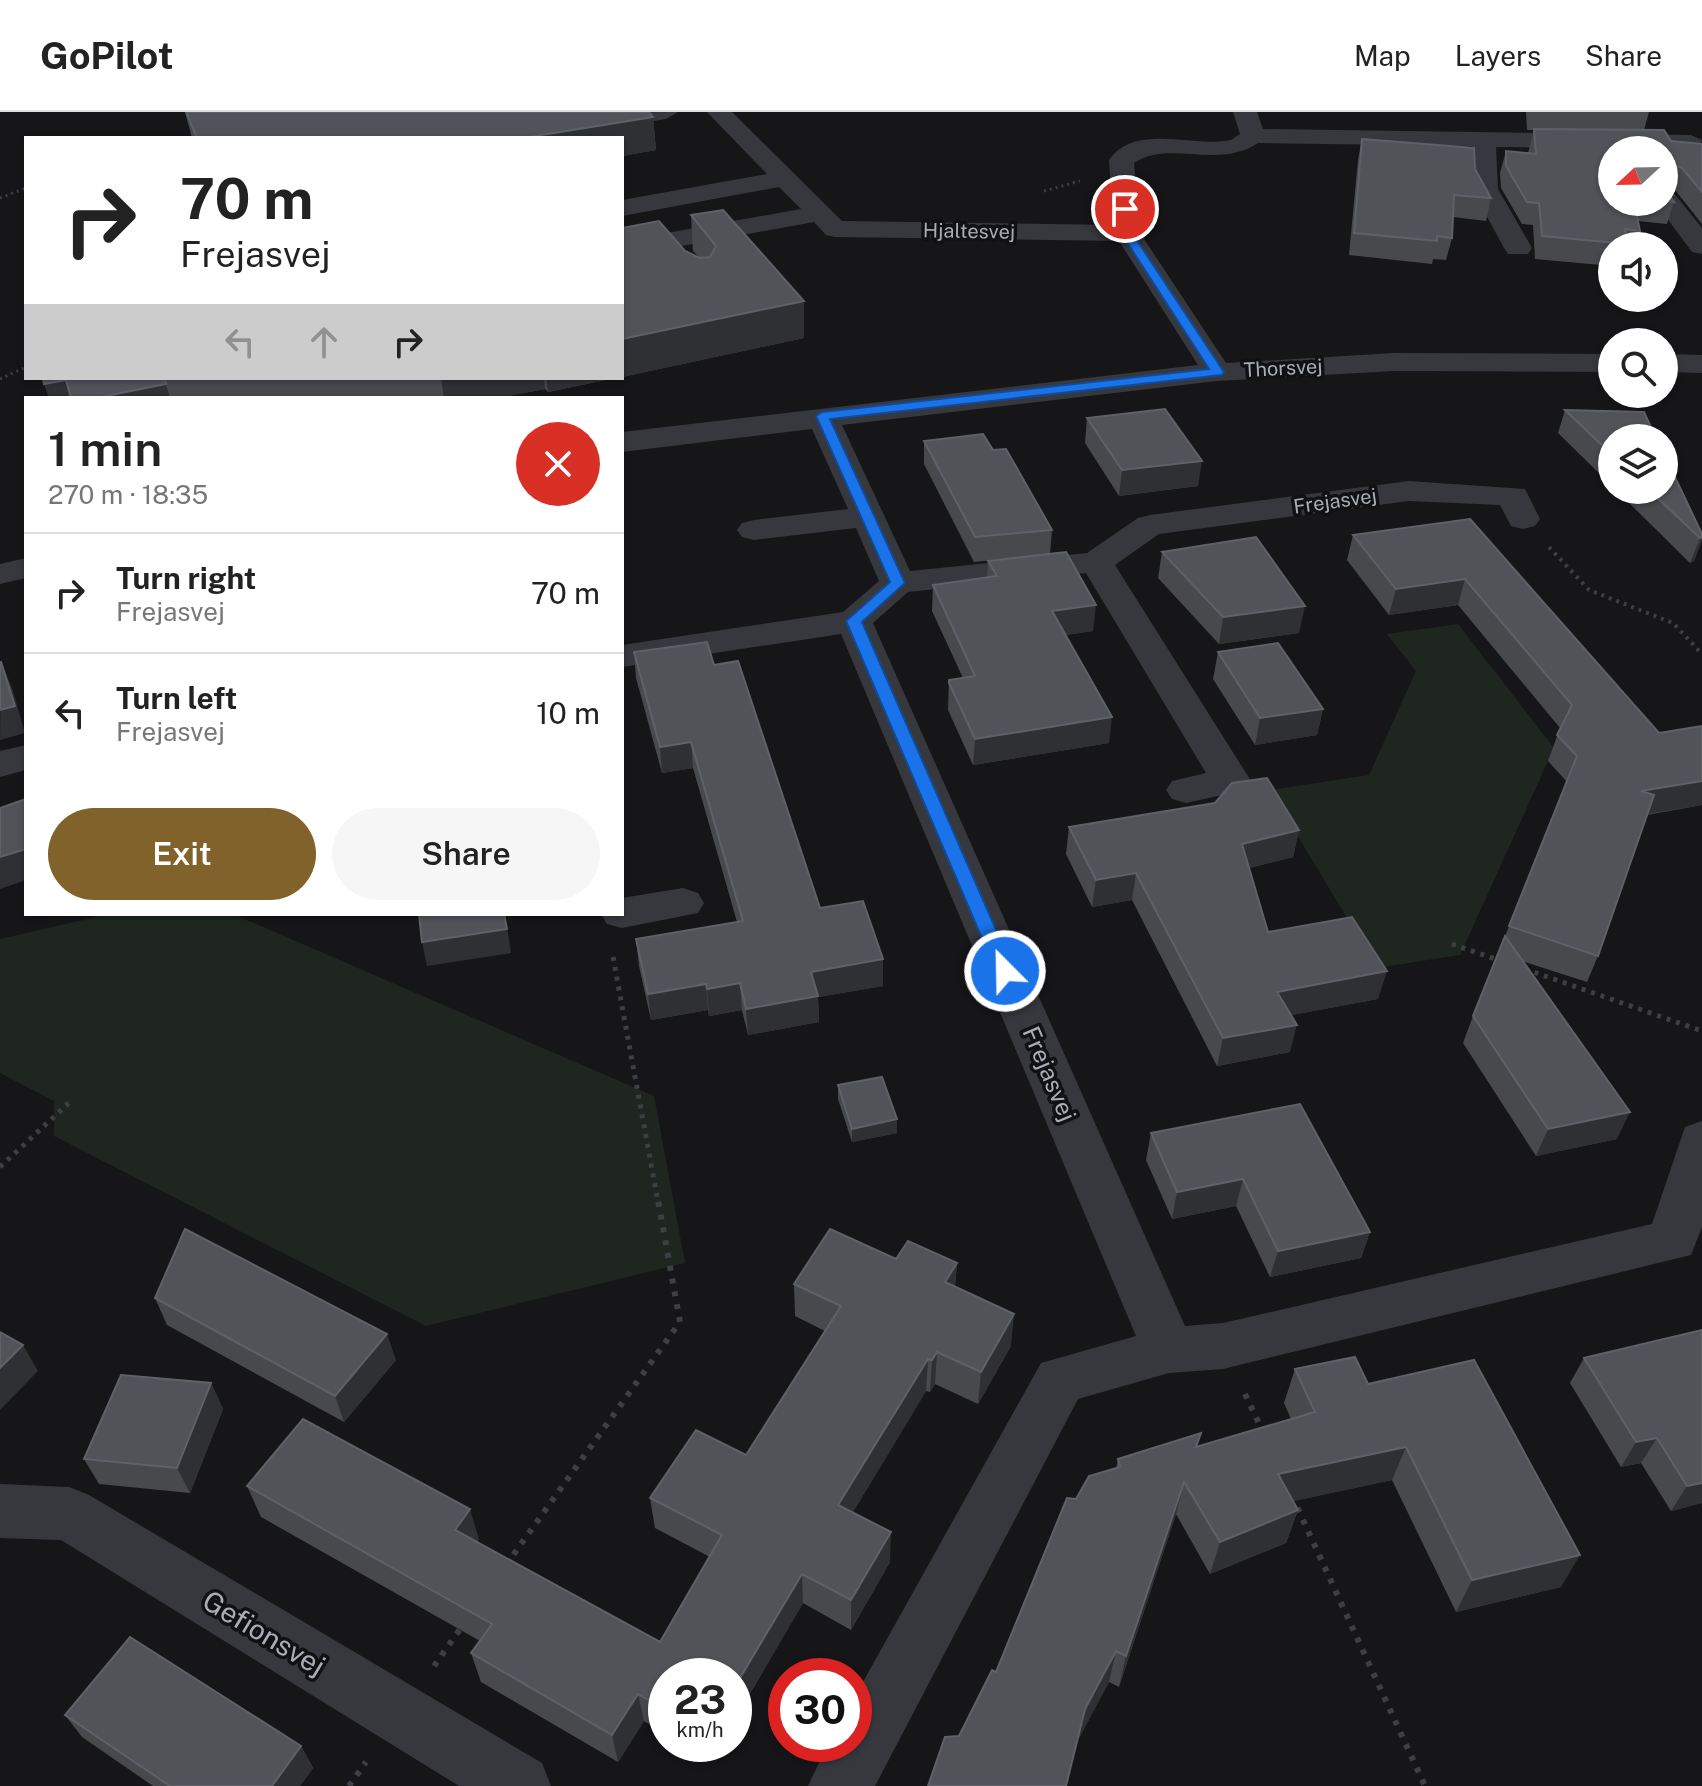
<!DOCTYPE html>
<html lang="en">
<head>
<meta charset="utf-8">
<style>
  :root { --surface:#fff; --page:#f6f6f6; --text:#222; --muted:#767676; --line:#e0e0e0; --accent:#80622a }
  body { margin:0; font-family:"Public Sans",sans-serif; background:var(--page); color:var(--text); height:100vh; display:flex; flex-direction:column; font-size:30px; white-space:nowrap }
  * { box-sizing:border-box; margin:0 }
  p { font-size:26px; color:var(--muted) }
  .icon { flex:none; width:44px; height:44px; fill:none; stroke:currentColor; stroke-width:2; stroke-linecap:round; stroke-linejoin:round }
  .map { position:relative; flex:1; overflow:hidden }
  .drawer { position:absolute; left:24px; top:284px; width:600px; height:520px; display:flex; flex-direction:column; background:var(--surface); border-radius:0px; box-shadow:0 2px 6px #0004 }
  .drawer>* { flex:none }
  .banner { position:absolute; left:24px; top:24px; width:600px; height:244px; border-radius:0px; box-shadow:0 2px 6px #0004; background:#fff; color:var(--text); overflow:hidden }
  .needle { width:52px; rotate:248deg }
  .controls { position:absolute; left:1598px; top:24px; display:grid; gap:16px }
  .controls a { display:grid; place-items:center; width:80px; height:80px; border-radius:50%; background:var(--surface); box-shadow:0 2px 6px #0004; font-size:40px }
  .speed { position:absolute; left:648px; top:1546px; display:flex; gap:16px; font-size:40px; font-weight:700; text-align:center }
  .speed>* { display:grid; place-content:center; width:104px; height:104px; border-radius:50%; background:var(--surface); box-shadow:0 2px 6px #0004; line-height:1 }
  .speed small { font-size:20px; font-weight:400 }
  .speed .limit { border:12px solid #d22; background:#fff; color:#111 }
  .pin { position:absolute; display:grid; place-items:center; width:68px; height:68px; color:#fff; margin:-34px; border:4px solid #fff; border-radius:50%; box-shadow:0 2px 8px #0007 }
  .me { position:absolute; width:88px; margin:-44px; rotate:337deg; stroke-linejoin:round; filter:drop-shadow(0 0 6px #0008) }
  .turn { display:flex; align-items:center; gap:28px; height:168px; padding:0 24px; font-size:36px }
  .turn .icon { width:104px; height:104px; stroke-width:2.5 }
  .turn b { display:block; font-size:56px; line-height:68px }
  .lanes { display:flex; align-items:center; height:76px; padding:0 24px; background:#0003; justify-content:center; gap:40px; direction:ltr }
  .lanes .off { opacity:.35 }
  .round { display:grid; place-items:center; flex:none; width:84px; height:84px; border-radius:42px; background:var(--page) }
  .summary { display:flex; align-items:center; justify-content:space-between; height:136px; padding:0 24px }
  h1 { font-size:48px; font-weight:600; line-height:60px }
  .action { display:flex; gap:16px; margin-top:auto; padding:16px 24px }
  .action a { flex:1; height:92px; border-radius:48px; background:var(--accent); color:#fff; font-size:32px; font-weight:600; line-height:92px; text-align:center }
  .action a+a { background:var(--page); color:var(--text) }
  ul { padding:0; list-style:none }
  li { display:flex; align-items:center; gap:24px; height:120px; padding:0 24px; border-top:2px solid var(--line) }
  li div { flex:1 }
  li b { display:block; font-size:30px }
  li em { font-style:normal }
  header { display:flex; align-items:center; gap:48px; box-sizing:border-box; height:112px; padding:0 40px; background:var(--surface); border-bottom:2px solid var(--line) }
  header strong { font-size:38px }
  nav { display:flex; gap:44px; margin-inline-start:auto; font-size:28px }
  .map>svg:first-child { display:block }
  .green { fill:#1e261f }
  .lines { fill:none; stroke-linecap:round; stroke-linejoin:round }
  .path-far3 { stroke:#3d3f44; stroke-width:3; stroke-dasharray:2 4; stroke-linecap:butt }
  .path-far2 { stroke:#3d3f44; stroke-width:4; stroke-dasharray:3 5; stroke-linecap:butt }
  .path-far1 { stroke:#3d3f44; stroke-width:5; stroke-dasharray:4 6; stroke-linecap:butt }
  .path { stroke:#3d3f44; stroke-width:6; stroke-dasharray:5 8; stroke-linecap:butt }
  .minor { fill:#37383d; fill-rule:evenodd }
  .wall { fill:#47494d; fill-rule:evenodd }
  .shaded-wall { fill:#2f3033 }
  .building { fill:#525359; stroke:#5f6168; stroke-width:2 }
  .route { fill:#1a73e8; stroke:#114b97; stroke-width:2 }
  .labels { text-anchor:middle; stroke-width:7; stroke-linejoin:round; paint-order:stroke }
  .far-street-label { font-size:20px; fill:#a8adb8; stroke:#111113 }
  .street-label { font-size:24px; fill:#a8adb8; stroke:#111113 }
  .near-street-label { font-size:28px; fill:#a8adb8; stroke:#111113 }
</style>
</head>
<body>
<header>
<strong>GoPilot</strong>
<nav><a>Map</a><a>Layers</a><a>Share</a></nav>
</header>
<div class="map">
<svg width="1702" height="1674" viewBox="0 0 1702 1674">
  <rect width="100%" height="100%" fill="#161618"/>
  <g class="green">
    <polygon points="1458,512 1554,636 1460,843 1377,856 1270,678 1369,663 1416,559 1387,522"/>
    <polygon points="109,802 233,802 654,984 685,1151 426,1214 54,1024 54,989 0,961 0,827"/>
  </g>
  <g class="lines">
    <g class="path-far3">
      <polyline points="1044,79 1080,69"/>
      <polyline points="0,86 26,76"/>
      <polyline points="0,267 26,255"/>
    </g>
    <polyline class="path-far2" points="1549,435 1589,478 1673,511 1702,542"/>
    <g class="path-far1">
      <polyline points="1452,832 1501,849"/>
      <polyline points="613,845 658,1090"/>
      <polyline points="1525,857 1702,919"/>
      <polyline points="0,1055 73,987"/>
    </g>
    <g class="path">
      <polyline points="1245,1282 1263,1320"/>
      <polyline points="1292,1384 1425,1674"/>
      <polyline points="506,1453 680,1210 658,1088"/>
      <polyline points="434,1554 463,1513"/>
      <polyline points="349,1674 366,1650"/>
    </g>
    <g class="minor">
      <polygon points="620,0 678,0 666,7 546,26 488,26 500,19"/>
      <path d="M707 0H732L842 109 1113 113 1109 48C1135 10 1194 36 1231 28L1240 22 1233 0H1257L1263 17 1691 23 1702 28 1700 35 1691 37 1496 35 1498 77 1532 136 1528 142H1508L1504 136 1472 77V34L1258 31C1218 58 1167 27 1134 51L1140 121 1226 251 1394 241 1612 242V260L1394 259 1217 269 842 313 910 459 1087 441 1138 406 1150 403 1409 369 1525 377 1540 407 1535 414 1523 417 1511 414 1500 393 1409 389 1159 422 1115 453 1251 669 1245 678 1186 691 1172 687 1166 678 1172 669 1206 661 1086 461 908 480 873 511 1185 1214 1223 1211 1652 1112 1685 1015 1702 1009V1115L1691 1143 1223 1257 1169 1261 1078 1287 875 1674H808L828 1632H854V1586L1041 1251 1136 1224 841 522 622 555V533L843 500 879 469 856 416 754 428 742 425 737 418 742 411 754 408 848 397 812 317 622 340V320L1198 253 1119 129 835 125 826 123 814 110 622 145V129L801 97 779 75 622 104V88L767 62Z"/>
      <polygon points="1664,77 1673,80 1702,116 1702,142 1692,140 1655,90 1664,90"/>
      <polygon points="1664,242 1702,243 1702,261 1664,260"/>
      <polygon points="26,446 26,466 0,472 0,452"/>
      <polygon points="26,633 26,658 0,665 0,639"/>
      <polygon points="683,776 698,781 704,791 698,801 622,816 607,812 601,802 622,802 622,786"/>
      <polygon points="0,1372 69,1375 89,1383 542,1651 551,1674 459,1674 61,1428 0,1426"/>
    </g>
  </g>
  <g class="wall">
    <polygon points="185,0 653,5 656,38 622,44 622,26 192,26"/>
    <path d="M1526 0H1649L1644 18 1671 29 1702 32V112L1675 78 1665 74V76L1674 90 1667 112 1638 109 1640 119 1635 134H1612V154L1535 147 1533 113 1522 112 1501 76 1500 61 1506 39 1528 41 1534 18H1527ZM1664 38V90H1612Z"/>
    <polygon points="1362,27 1475,57 1491,86 1486,109 1453,105 1452,126 1446,148 1433,147 1432,152 1349,143 1358,48"/>
    <polygon points="691,103 804,226 622,265 622,116 699,145 693,139"/>
    <polygon points="43,266 615,266 548,280 545,277 498,286 49,286"/>
    <polygon points="1565,298 1612,326 1612,374 1558,321"/>
    <polygon points="1087,306 1198,374 1119,384 1085,331"/>
    <polygon points="924,329 993,338 1052,418 1050,442 974,450 924,352"/>
    <polygon points="1616,378 1664,378 1702,422 1702,427 1694,449 1690,451"/>
    <polygon points="1470,407 1702,693 1647,703 1598,844 1587,870 1522,849 1617,1027 1536,1044 1463,931 1473,904 1567,670 1548,649 1560,616 1458,493 1389,503 1347,448 1353,423"/>
    <polygon points="1162,440 1299,521 1219,532 1158,466"/>
    <polygon points="988,449 1093,519 1066,523 1109,631 973,653 948,598 949,568 963,566 932,499 933,473 987,466"/>
    <polygon points="634,540 714,553 820,796 883,847 883,874 818,885 819,910 748,923 742,898 709,904 708,898 651,908 639,854 636,827 737,810 693,656 662,661 636,566"/>
    <polygon points="1218,540 1323,597 1317,623 1255,633 1213,567"/>
    <polygon points="1069,715 1299,718 1293,745 1249,756 1268,820 1378,887 1291,903 1290,940 1217,954 1132,788 1092,795 1066,742"/>
    <polygon points="838,973 897,1007 897,1021 852,1030 838,987"/>
    <polygon points="1151,1021 1370,1120 1361,1146 1270,1165 1236,1094 1172,1107 1146,1048"/>
    <polygon points="896,1147 957,1151 955,1175 1011,1234 978,1292 935,1272 930,1280 926,1279 853,1400 890,1450 851,1518 803,1491 734,1609 734,1564 666,1564 666,1622 644,1609 618,1650 481,1570 471,1541 480,1529 261,1405 247,1374 479,1427 477,1430 660,1530 710,1445 655,1416 650,1386 746,1343 825,1219 795,1204 794,1172"/>
    <polygon points="155,1186 396,1248 344,1310 167,1213"/>
    <polygon points="1702,1218 1702,1391 1671,1399 1641,1351 1621,1355 1570,1271 1584,1246"/>
    <polygon points="1295,1257 1368,1272 1561,1475 1456,1500 1392,1368 1293,1389 1298,1398 1286,1431 1210,1462 1176,1402 1119,1575 1109,1570 1079,1626 959,1624 996,1560 1076,1387 1116,1356 1118,1347 1197,1334 1291,1307 1284,1291"/>
    <polygon points="211,1271 223,1297 190,1381 99,1372 84,1347"/>
    <polygon points="65,1603 301,1634 313,1656 300,1674 153,1674 82,1625"/>
    <polygon points="683,1632 721,1632 711,1648"/>
  </g>
  <g class="shaded-wall">
    <polygon points="653,5 656,38 622,44 622,26 523,26"/>
    <polygon points="1672,52 1664,78 1664,66 1668,55"/>
    <polygon points="804,189 804,226 622,265 622,227"/>
    <polygon points="164,266 170,286 96,286"/>
    <polygon points="441,266 544,266 545,277 498,286 444,286"/>
    <polygon points="546,266 615,266 548,280"/>
    <polygon points="66,268 72,286 49,286 44,272"/>
    <polygon points="1202,349 1198,374 1119,384 1122,358"/>
    <polygon points="1702,425 1694,449 1690,451 1700,426"/>
    <polygon points="1465,467 1458,493 1389,503 1396,477"/>
    <polygon points="1096,493 1093,519 1050,525 1052,499"/>
    <polygon points="1305,494 1299,521 1219,532 1223,505"/>
    <polygon points="1,550 12,576 25,621 0,628"/>
    <polygon points="1323,597 1317,623 1255,633 1260,606"/>
    <polygon points="1112,605 1109,631 973,653 975,627"/>
    <polygon points="691,630 693,656 662,661 660,635"/>
    <polygon points="1702,669 1702,693 1630,705 1641,679"/>
    <polygon points="1299,718 1293,745 1236,759 1242,732"/>
    <polygon points="26,737 26,768 0,777 0,745"/>
    <polygon points="1136,761 1132,788 1092,795 1096,768"/>
    <polygon points="505,802 511,841 427,854 422,830"/>
    <polygon points="883,847 883,874 818,885 819,910 748,923 746,897 811,860"/>
    <polygon points="1387,859 1378,887 1271,907 1277,880"/>
    <polygon points="740,871 742,898 709,904 707,877"/>
    <polygon points="706,872 708,898 651,908 648,882"/>
    <polygon points="1297,913 1290,940 1217,954 1223,926"/>
    <polygon points="1630,1000 1617,1027 1536,1044 1548,1017"/>
    <polygon points="897,1007 897,1021 852,1030 852,1017"/>
    <polygon points="1243,1067 1236,1094 1172,1107 1177,1080"/>
    <polygon points="1370,1120 1361,1146 1270,1165 1278,1139"/>
    <polygon points="957,1151 954,1184 945,1170"/>
    <polygon points="1014,1202 1011,1234 978,1292 981,1260"/>
    <polygon points="387,1222 396,1248 344,1310 335,1284"/>
    <polygon points="23,1233 38,1259 0,1298 0,1256"/>
    <polygon points="937,1240 935,1272 930,1280 932,1248"/>
    <polygon points="928,1247 926,1279 839,1423 838,1393"/>
    <polygon points="211,1271 223,1297 190,1381 177,1356"/>
    <polygon points="1657,1326 1641,1351 1621,1355 1636,1330"/>
    <polygon points="1406,1335 1392,1368 1267,1395 1278,1362"/>
    <polygon points="1184,1370 1176,1402 1119,1575 1126,1544"/>
    <polygon points="1702,1371 1702,1391 1671,1399 1687,1374"/>
    <polygon points="470,1397 479,1427 464,1448 455,1418"/>
    <polygon points="1298,1398 1286,1431 1210,1462 1220,1430"/>
    <polygon points="891,1420 890,1450 851,1518 851,1488"/>
    <polygon points="1580,1443 1561,1475 1456,1500 1472,1468"/>
    <polygon points="802,1462 803,1491 734,1609 734,1576"/>
    <polygon points="1116,1539 1109,1570 1079,1626 1066,1674 1085,1597"/>
    <polygon points="638,1582 644,1609 618,1650 612,1623"/>
    <polygon points="709,1632 721,1632 711,1648"/>
    <polygon points="301,1634 313,1656 300,1674 272,1674"/>
  </g>
  <g class="building">
    <polygon points="186,0 649,0 653,5 523,26 197,26"/>
    <polygon points="1534,17 1664,18 1671,29 1702,32 1702,80 1682,56 1672,52 1668,55 1668,65 1664,66 1664,38 1612,38 1612,90 1634,90 1640,119 1625,117 1627,132 1542,124 1539,91 1527,90 1506,54 1506,39 1536,42"/>
    <polygon points="1362,27 1474,36 1475,57 1491,86 1454,83 1452,126 1437,124 1437,129 1354,121"/>
    <polygon points="1664,75 1674,90 1664,89"/>
    <polygon points="723,98 804,189 622,227 622,116 659,109 685,139 700,146 710,145 716,134 691,103"/>
    <polygon points="43,266 164,266 166,272 96,286 71,286 66,268 44,272"/>
    <polygon points="1165,297 1202,349 1122,358 1087,306"/>
    <polygon points="1565,298 1644,300 1656,326 1612,326 1612,343"/>
    <polygon points="983,322 993,338 1006,337 1052,418 975,425 924,329"/>
    <polygon points="1664,342 1702,422 1702,425 1700,426 1649,378 1664,378"/>
    <polygon points="1470,407 1659,621 1702,614 1702,669 1641,679 1654,683 1598,844 1509,814 1577,644 1557,623 1572,593 1465,467 1396,477 1353,423"/>
    <polygon points="1256,425 1305,494 1223,505 1162,440"/>
    <polygon points="1066,440 1096,493 1052,499 1112,605 975,627 949,571 949,568 975,564 933,473 997,464 988,449"/>
    <polygon points="707,530 714,553 738,549 820,796 863,789 883,847 811,860 818,884 746,897 740,871 707,877 706,872 648,882 636,827 743,809 691,630 660,635 634,540"/>
    <polygon points="1278,531 1323,597 1260,606 1218,540"/>
    <polygon points="0,550 1,550 15,594 0,598"/>
    <polygon points="1267,666 1299,718 1242,732 1268,820 1352,805 1387,859 1277,880 1297,913 1223,926 1136,761 1096,768 1069,715 1215,691 1232,671"/>
    <polygon points="26,687 26,737 0,745 0,696"/>
    <polygon points="419,802 504,802 507,817 422,830"/>
    <polygon points="1505,824 1630,1000 1548,1017 1473,904"/>
    <polygon points="882,965 897,1007 852,1017 838,973"/>
    <polygon points="1300,992 1370,1120 1278,1139 1243,1067 1177,1080 1151,1021"/>
    <polygon points="185,1117 387,1222 335,1284 155,1186"/>
    <polygon points="830,1117 896,1147 908,1129 957,1151 945,1170 1014,1202 981,1260 937,1240 932,1248 928,1247 838,1393 891,1420 851,1488 802,1462 734,1576 734,1564 666,1564 666,1598 638,1582 612,1623 471,1541 492,1512 247,1374 303,1307 470,1397 455,1418 660,1530 722,1423 650,1386 696,1318 746,1343 841,1194 794,1172"/>
    <polygon points="1702,1218 1702,1371 1687,1374 1657,1326 1636,1330 1584,1246"/>
    <polygon points="0,1220 23,1233 0,1256"/>
    <polygon points="1355,1245 1368,1272 1474,1248 1580,1443 1472,1468 1406,1335 1278,1362 1298,1398 1220,1430 1184,1370 1126,1544 1116,1539 1085,1597 1066,1674 928,1674 945,1625 959,1624 992,1558 996,1560 1067,1386 1076,1387 1089,1364 1120,1355 1118,1347 1201,1321 1196,1335 1315,1300 1295,1257"/>
    <polygon points="121,1263 211,1271 177,1356 84,1347"/>
    <polygon points="130,1525 301,1634 272,1674 170,1674 65,1603"/>
  </g>
  <polygon class="route" points="1125,93 1130,97 1132,121 1224,260 1222,263 830,307 905,471 862,510 1014,859 1005,866 996,859 846,509 890,470 816,304 822,300 1209,257 1121,121 1119,97"/>
  <g class="labels">
    <g class="far-street-label">
      <text transform="translate(969 119) rotate(1)" y="7">Hjaltesvej</text>
      <text transform="translate(1283 256) rotate(-3)" y="7">Thorsvej</text>
      <text transform="translate(1335 389) rotate(-8)" y="7">Frejasvej</text>
    </g>
    <g class="street-label">
      <text transform="translate(1049 962) rotate(67)" y="8">Frejasvej</text>
    </g>
    <g class="near-street-label">
      <text transform="translate(264 1521) rotate(31)" y="10">Gefionsvej</text>
    </g>
  </g>
</svg>
<div class="controls">
<a><svg class="needle" viewBox="-14 -14 28 28"><path d="M0-13l5 13h-10z" fill="#e53935"/><path d="M0 13l5-13h-10z" fill="#767676"/></svg></a>
<a><svg class="icon" aria-label="sound" viewBox="0 0 24 24"><path d="M4 9h4l5-4v14l-5-4H4zM17 9q2 3 0 6"/></svg></a>
<a><svg class="icon" aria-label="search" viewBox="0 0 24 24"><circle cx="10" cy="10" r="6"/><path d="M15 15l6 6"/></svg></a>
<a><svg class="icon" aria-label="layers" viewBox="0 0 24 24"><path d="M12 4l9 5-9 5-9-5zM3 14l9 5 9-5"/></svg></a>
</div>
<div class="speed"><div>23<small>km/h</small></div><div class="limit">30</div></div>
<div class="pin" style="left:1125px;top:97px;background:#d93025"><svg class="icon" aria-label="arrive" viewBox="0 0 24 24"><path d="M6 21V4h12l-3 4 3 4H6"/></svg></div>
<svg class="me" style="left:1005px;top:859px" viewBox="-20 -20 40 40"><circle r="17" fill="#1a73e8" stroke="#fff" stroke-width="3"/><path d="M0-11L8 9 0 5-8 9z" fill="#fff"/></svg>
<div class="banner">
<div class="turn"><svg class="icon" aria-label="right" viewBox="0 0 24 24"><path d="M7 20v-9h11M14 6l5 5-5 5"/></svg><div><b>70 m</b>Frejasvej</div></div>
<div class="lanes"><svg class="icon off" aria-label="left" viewBox="0 0 24 24"><path d="M17 20v-9H6M10 6l-5 5 5 5"/></svg><svg class="icon off" aria-label="ahead" viewBox="0 0 24 24"><path d="M12 20V5M6 11l6-6 6 6"/></svg><svg class="icon" aria-label="right" viewBox="0 0 24 24"><path d="M7 20v-9h11M14 6l5 5-5 5"/></svg></div>
</div>
<section class="drawer">
<div class="summary"><div><h1>1 min</h1><p>270 m · 18:35</p></div><a class="round" style="background:#d93025;color:#fff"><svg class="icon" aria-label="close" viewBox="0 0 24 24"><path d="M6 6l12 12M18 6L6 18"/></svg></a></div>
<ul>
<li><svg class="icon" aria-label="right" viewBox="0 0 24 24"><path d="M7 20v-9h11M14 6l5 5-5 5"/></svg><div><b>Turn right</b><p>Frejasvej</p></div><em>70 m</em></li>
<li><svg class="icon" aria-label="left" viewBox="0 0 24 24"><path d="M17 20v-9H6M10 6l-5 5 5 5"/></svg><div><b>Turn left</b><p>Frejasvej</p></div><em>10 m</em></li>
</ul>
<div class="action"><a>Exit</a><a>Share</a></div>
</section>
</div>
</body>
</html>
